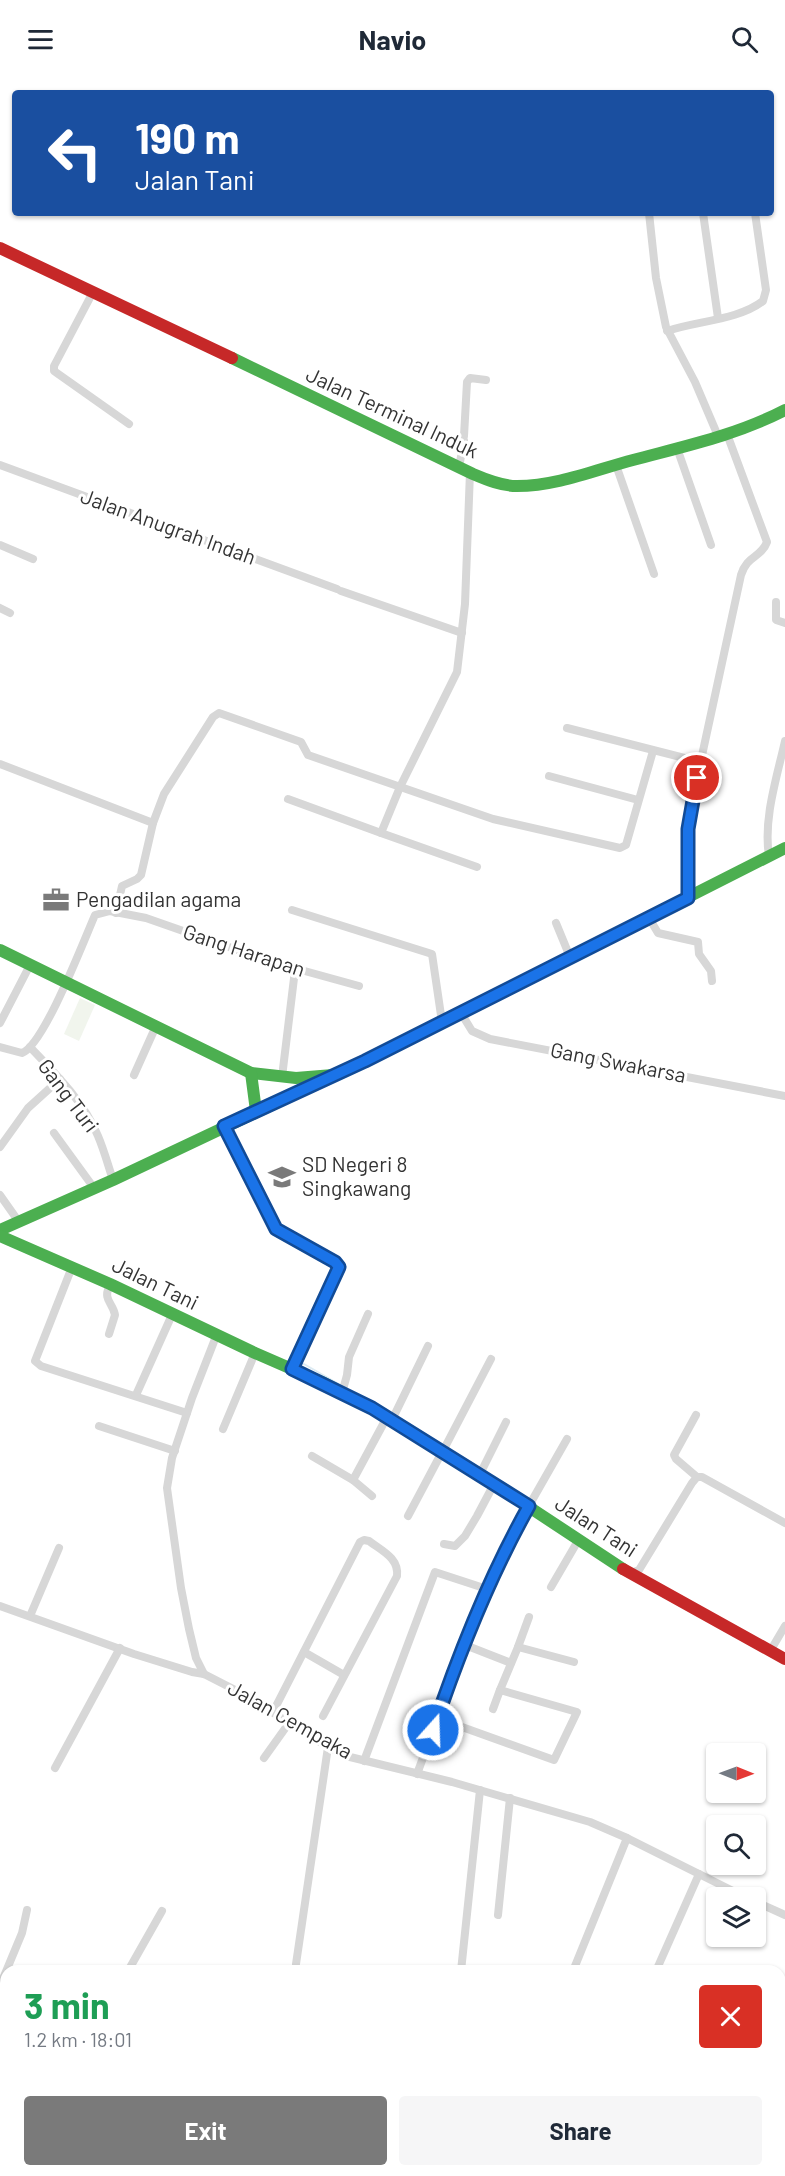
<!DOCTYPE html>
<html lang="en">
<head>
<meta charset="utf-8">
<style>
  :root { --surface:#fff; --page:#f6f6f7; --text:#1f2937; --muted:#747a83; --accent:#7a7a7a }
  body { margin:0; font-family:Barlow,sans-serif; background:var(--page); color:var(--text); height:100vh; display:flex; flex-direction:column; font-size:22px; white-space:nowrap }
  * { box-sizing:border-box; margin:0 }
  p { font-size:20px; color:var(--muted) }
  .icon { flex:none; width:33px; height:33px; fill:none; stroke:currentColor; stroke-width:2; stroke-linecap:round; stroke-linejoin:round }
  .map { position:relative; flex:1; overflow:hidden }
  .panel { position:absolute; left:0px; top:1887px; width:786px; height:212px; display:flex; flex-direction:column; background:var(--surface); border-radius:18px 18px 0 0; box-shadow:0 2px 4px #0004 }
  .panel>* { flex:none }
  .banner { position:absolute; left:12px; top:12px; width:762px; height:126px; border-radius:6px; box-shadow:0 2px 4px #0004; background:#1a4fa0; color:#fff; overflow:hidden }
  .needle { width:39px; rotate:91deg }
  .buttons { position:absolute; left:706px; top:1665px; display:grid; gap:12px }
  .buttons a { display:grid; place-items:center; width:60px; height:60px; border-radius:6px; background:var(--surface); box-shadow:0 2px 4px #0004; font-size:30px }
  .pin { position:absolute; display:grid; place-items:center; width:51px; height:51px; color:#fff; margin:-26px; border:3px solid #fff; border-radius:50%; box-shadow:0 2px 6px #0007 }
  .me { position:absolute; width:66px; margin:-33px; rotate:20deg; stroke-linejoin:round; filter:drop-shadow(0 0 4px #0008) }
  .turn { display:flex; align-items:center; gap:21px; height:126px; padding:0 24px; font-size:27px }
  .turn .icon { width:78px; height:78px; stroke-width:2.5 }
  .turn b { display:block; font-size:42px; line-height:51px }
  .round { display:grid; place-items:center; flex:none; width:63px; height:63px; border-radius:6px; background:var(--page) }
  .overview { display:flex; align-items:center; justify-content:space-between; height:102px; padding:0 24px }
  h1 { font-size:36px; font-weight:700; line-height:45px; color:#1e9e55 }
  .action { display:flex; gap:12px; margin-top:auto; padding:12px 24px }
  .action a { flex:1; height:69px; border-radius:6px; background:var(--accent); color:#fff; font-size:24px; font-weight:700; line-height:69px; text-align:center }
  .action a+a { background:var(--page); color:var(--text) }
  header { display:flex; justify-content:space-between; align-items:center; height:78px; padding:0 24px; background:var(--surface); font-size:27px; font-weight:700 }
  .map>svg:first-child { display:block }
  .green { fill:#f1f5ed }
  .lines { fill:none; stroke-linecap:round; stroke-linejoin:round }
  .stream { stroke:#ddebf3; stroke-width:2 }
  .street { stroke:#d7d7d7; stroke-width:8 }
  .fast { stroke:#4caf50; stroke-width:12 }
  .jam { stroke:#c62828; stroke-width:12 }
  .route-casing { stroke:#114b97; stroke-width:15 }
  .route { stroke:#1a73e8; stroke-width:10 }
  .labels { text-anchor:middle; stroke-width:6; stroke-linejoin:round; paint-order:stroke }
  .street-label { font-size:21px; fill:#333; stroke:#fff }
  .poi-label { font-size:21px; fill:#333; stroke:#fff; text-anchor:start }
</style>
</head>
<body>
<header><svg class="icon" aria-label="menu" viewBox="0 0 24 24"><path d="M4 6h16M4 12h16M4 18h16"/></svg>Navio<svg class="icon" aria-label="search" viewBox="0 0 24 24"><circle cx="10" cy="10" r="6"/><path d="M15 15l6 6"/></svg></header>
<div class="map">
<svg width="785" height="2098" viewBox="0 0 785 2098">
  <rect width="100%" height="100%" fill="#fff"/>
  <polygon class="green" points="80,920 95,927 79,963 64,956"/>
  <g class="lines">
    <polyline class="stream" points="297,1286 304,1286 342,1308"/>
    <g class="street">
      <polyline points="649,135 656,200 666,249 695,304 718,358"/>
      <polyline points="703,135 718,240"/>
      <polyline points="93,214 54,288 54,293 129,346"/>
      <path d="M667 253C696 243 739 242 763 223L766 212 755 135"/>
      <polyline points="464,358 467,304 470,300 486,302"/>
      <polyline points="677,370 711,467"/>
      <polyline points="0,387 337,511"/>
      <polyline points="616,387 654,496"/>
      <polyline points="459,389 464,363"/>
      <polyline points="470,394 465,526 457,594 400,709 381,755 477,789"/>
      <polyline points="0,467 33,481"/>
      <polyline points="341,513 462,555"/>
      <polyline points="776,524 776,542 785,545"/>
      <polyline points="0,530 10,535"/>
      <polyline points="567,650 700,684"/>
      <polyline points="0,686 153,745"/>
      <polyline points="549,698 638,722"/>
      <polyline points="288,721 381,755"/>
      <path d="M769 778C763 741 777 699 785 663"/>
      <path d="M688 820 687 798 690 733 741 497C747 477 761 480 767 464L727 356"/>
      <polyline points="292,832 432,876 442,944"/>
      <polyline points="116,835 122,808 137,801 141,797 153,745 164,716 213,639 219,635 301,664 308,677 493,741 620,770 626,767 653,673"/>
      <polyline points="649,840 658,855 698,864 699,876 711,893 712,903"/>
      <polyline points="556,845 570,879"/>
      <polyline points="461,935 472,953 490,961 785,1018"/>
      <polyline points="0,945 30,887"/>
      <path d="M0 969 22 975C44 967 84 862 95 837L110 833 146 840 272 884 359 908"/>
      <path d="M30 969C55 995 84 1024 98 1058 104 1072 108 1087 113 1102"/>
      <polyline points="134,997 156,948"/>
      <polyline points="282,999 295,892"/>
      <polyline points="224,1048 276,1151 335,1184 339,1189 293,1288"/>
      <polyline points="54,1055 94,1110"/>
      <polyline points="0,1069 28,1030 60,1001"/>
      <polyline points="0,1117 19,1144"/>
      <polyline points="72,1189 35,1283 41,1288 187,1335"/>
      <path d="M109 1209C103 1222 113 1225 115 1237L109 1256"/>
      <polyline points="342,1315 347,1297 349,1279 368,1236"/>
      <polyline points="136,1317 171,1239"/>
      <polyline points="696,1337 674,1377 676,1381 697,1399"/>
      <polyline points="392,1342 428,1268"/>
      <polyline points="99,1348 175,1373"/>
      <polyline points="223,1351 255,1275"/>
      <polyline points="444,1371 491,1281"/>
      <polyline points="312,1378 353,1402"/>
      <polyline points="481,1394 506,1344"/>
      <polyline points="372,1418 353,1402 387,1339"/>
      <polyline points="530,1426 567,1361"/>
      <polyline points="408,1438 442,1374"/>
      <polyline points="444,1466 455,1468 465,1458 477,1438 494,1406"/>
      <polyline points="634,1494 639,1492 692,1405 697,1399 702,1399 785,1445"/>
      <polyline points="551,1509 579,1461"/>
      <polyline points="0,1528 134,1576 192,1594 204,1596 243,1616 328,1669 350,1679 452,1704 590,1744 627,1760 747,1820"/>
      <polyline points="30,1538 59,1470"/>
      <polyline points="465,1567 511,1585"/>
      <polyline points="518,1569 529,1539"/>
      <polyline points="772,1570 785,1548"/>
      <polyline points="304,1574 344,1597"/>
      <polyline points="204,1596 196,1580 189,1551 181,1510 167,1410 172,1380 192,1320 215,1261"/>
      <polyline points="500,1612 518,1569 574,1584"/>
      <path d="M273 1634 360 1464 364 1462 369 1463C382 1473 399 1480 397 1498L323 1638"/>
      <polyline points="437,1640 554,1682 577,1634 500,1612 493,1631"/>
      <polyline points="264,1680 289,1645"/>
      <polyline points="364,1683 435,1494 487,1511"/>
      <polyline points="55,1690 120,1570"/>
      <polyline points="417,1696 478,1531 491,1500 529,1428"/>
      <polyline points="756,1824 785,1837"/>
      <polyline points="498,1837 510,1720"/>
      <polyline points="296,1886 328,1669"/>
      <polyline points="128,1893 162,1833"/>
      <polyline points="461,1893 480,1712"/>
      <polyline points="573,1893 627,1760"/>
      <polyline points="656,1893 699,1796"/>
      <polyline points="0,1908 22,1855 27,1832"/>
      <polyline points="780,1940 785,1928"/>
      <polyline points="0,1966 6,1969"/>
      <polyline points="0,2022 6,2011"/>
      <polyline points="780,2073 785,2063"/>
      <polyline points="213,2092 223,2098"/>
      <polyline points="618,2092 628,2098"/>
      <polyline points="78,2098 82,2092"/>
      <polyline points="269,2098 273,2092"/>
      <polyline points="306,2098 310,2092"/>
      <polyline points="360,2098 363,2092"/>
      <polyline points="409,2098 413,2092"/>
      <polyline points="515,2098 521,2095 530,2098"/>
      <polyline points="767,2098 770,2092"/>
    </g>
    <g class="fast">
      <path d="M232 280 473 396C487 402 502 408 517 408 557 408 595 392 633 382 685 368 737 357 785 332"/>
      <polyline points="633,847 785,770"/>
      <polyline points="0,872 251,995 296,1000 333,997"/>
      <polyline points="251,995 256,1033"/>
      <polyline points="0,1152 113,1102 356,987"/>
      <polyline points="0,1158 110,1206 255,1275 324,1305 372,1330 479,1396 623,1491"/>
    </g>
    <g class="jam">
      <polyline points="0,170 232,280"/>
      <polyline points="356,987 633,847"/>
      <polyline points="623,1491 785,1581"/>
    </g>
  </g>
  <g class="lines">
    <defs>
      <path id="route" d="M433 1652C459 1575 489 1499 529 1428L372 1330 292 1291 339 1189 335 1184 276 1151 224 1048 365 983 688 820V751L697 700"/>
    </defs>
    <use href="#route" class="route-casing"/>
    <use href="#route" class="route"/>
  </g>
  <defs>
    <symbol id="office-bare" viewBox="-9 -9 18 18"><path d="M-6-3h4V-5.5h4V-3h4V5H-6ZM-1-4.5V-3h2v-1.5ZM-6 0V1H6V0Z" fill="#7a7a7a" stroke="#fff" stroke-width="2.5" paint-order="stroke"/></symbol>
    <symbol id="school-bare" viewBox="-9 -9 18 18"><path d="M0-5L7-2L0 1L-7-2ZM-4 1L0 2.5L4 1V4Q0 6-4 4Z" fill="#7a7a7a" stroke="#fff" stroke-width="2.5" paint-order="stroke"/></symbol>
  </defs>
  <g fill-rule="evenodd">
    <use href="#office-bare" x="37" y="803" width="38" height="38"/>
    <use href="#school-bare" x="263" y="1080" width="38" height="38"/>
  </g>
  <g class="labels">
    <g class="street-label">
      <text transform="translate(392 335) rotate(25)" y="7">Jalan Terminal Induk</text>
      <text transform="translate(168 449) rotate(20)" y="7">Jalan Anugrah Indah</text>
      <text transform="translate(244 873) rotate(18)" y="7">Gang Harapan</text>
      <text transform="translate(618 985) rotate(11)" y="7">Gang Swakarsa</text>
      <text transform="translate(68 1018) rotate(53)" y="7">Gang Turi</text>
      <text transform="translate(155 1206) rotate(26)" y="7">Jalan Tani</text>
      <text transform="translate(596 1449) rotate(33)" y="7">Jalan Tani</text>
      <text transform="translate(290 1642) rotate(29)" y="7">Jalan Cempaka</text>
    </g>
    <g class="poi-label">
      <text x="76" y="829">Pengadilan agama</text>
      <text x="302" y="1094">SD Negeri 8<tspan x="302" dy="24">Singkawang</tspan></text>
    </g>
  </g>
</svg>
<div class="buttons">
<a><svg class="needle" viewBox="-14 -14 28 28"><path d="M0-13l5 13h-10z" fill="#e53935"/><path d="M0 13l5-13h-10z" fill="#747a83"/></svg></a>
<a><svg class="icon" aria-label="search" viewBox="0 0 24 24"><circle cx="10" cy="10" r="6"/><path d="M15 15l6 6"/></svg></a>
<a><svg class="icon" aria-label="layers" viewBox="0 0 24 24"><path d="M12 4l9 5-9 5-9-5zM3 14l9 5 9-5"/></svg></a>
</div>
<div class="pin" style="left:697px;top:700px;background:#d93025"><svg class="icon" aria-label="arrive" viewBox="0 0 24 24"><path d="M6 21V4h12l-3 4 3 4H6"/></svg></div>
<svg class="me" style="left:433px;top:1652px" viewBox="-20 -20 40 40"><circle r="17" fill="#1a73e8" stroke="#fff" stroke-width="3"/><path d="M0-11L8 9 0 5-8 9z" fill="#fff"/></svg>
<div class="banner">
<div class="turn"><svg class="icon" aria-label="left" viewBox="0 0 24 24"><path d="M17 20v-9H6M10 6l-5 5 5 5"/></svg><div><b>190 m</b>Jalan Tani</div></div>
</div>
<section class="panel">
<div class="overview"><div><h1>3 min</h1><p>1.2 km · 18:01</p></div><a class="round" style="background:#d93025;color:#fff"><svg class="icon" aria-label="close" viewBox="0 0 24 24"><path d="M6 6l12 12M18 6L6 18"/></svg></a></div>
<div class="action"><a>Exit</a><a>Share</a></div>
</section>
</div>
</body>
</html>
